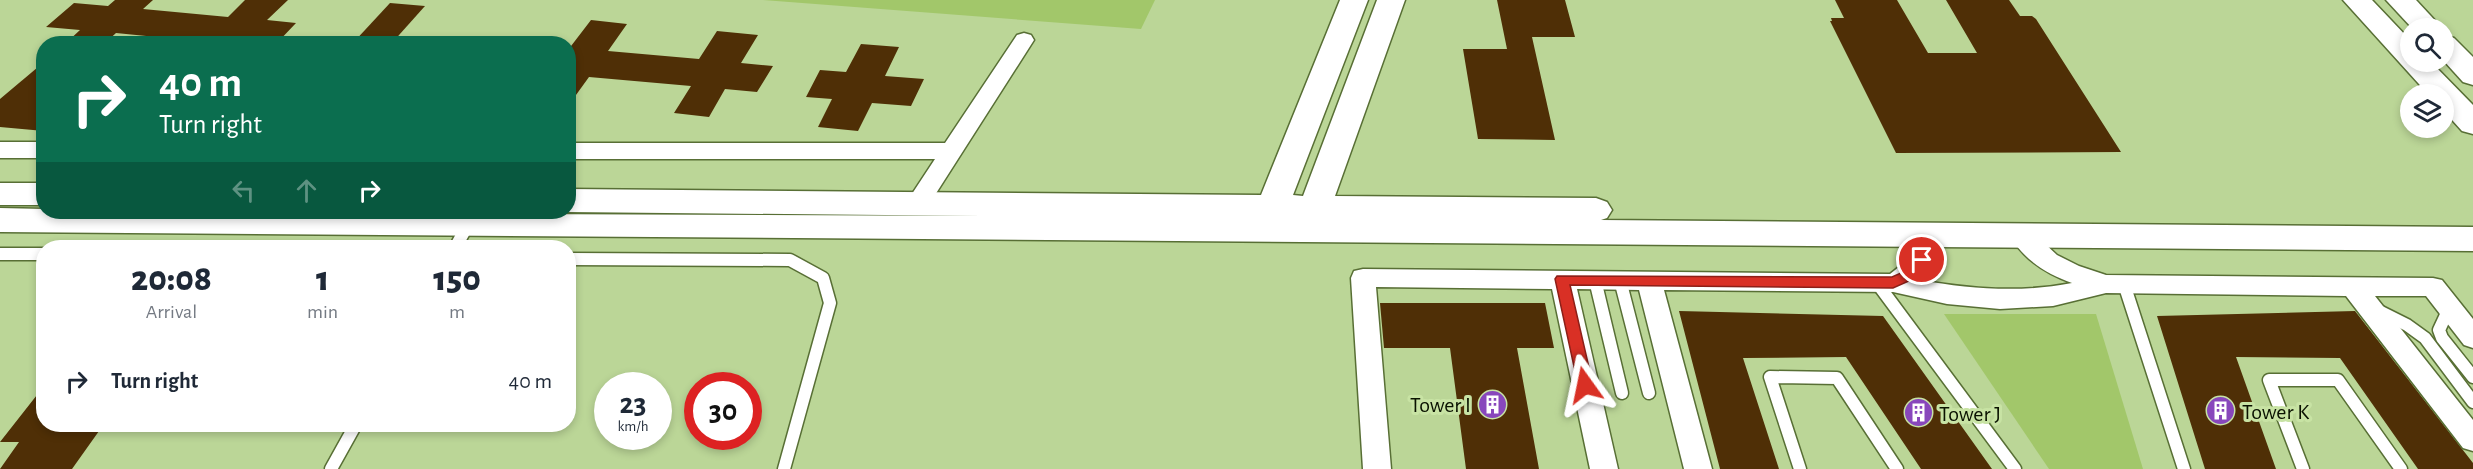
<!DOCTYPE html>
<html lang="en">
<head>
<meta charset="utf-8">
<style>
  :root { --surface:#fff; --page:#f2f2f3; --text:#1f2937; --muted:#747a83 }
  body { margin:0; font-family:"Alegreya Sans",sans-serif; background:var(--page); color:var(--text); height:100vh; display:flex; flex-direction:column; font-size:22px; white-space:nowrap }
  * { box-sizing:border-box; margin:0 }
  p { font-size:20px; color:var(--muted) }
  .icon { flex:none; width:33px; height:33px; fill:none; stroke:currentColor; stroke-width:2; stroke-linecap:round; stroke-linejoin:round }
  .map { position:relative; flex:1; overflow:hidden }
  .panel { position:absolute; left:36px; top:240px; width:540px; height:192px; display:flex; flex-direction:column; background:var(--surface); border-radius:24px; box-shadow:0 3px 9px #0003 }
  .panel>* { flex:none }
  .hud { position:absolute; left:36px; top:36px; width:540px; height:183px; border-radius:24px; box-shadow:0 3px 9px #0003; background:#0b6e4f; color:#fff; overflow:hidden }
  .controls { position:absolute; left:2400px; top:18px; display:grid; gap:12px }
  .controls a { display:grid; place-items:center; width:54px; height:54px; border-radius:50%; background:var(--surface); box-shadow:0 3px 9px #0003; font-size:30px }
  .speed { position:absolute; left:594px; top:372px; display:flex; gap:12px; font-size:30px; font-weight:700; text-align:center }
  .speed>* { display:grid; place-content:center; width:78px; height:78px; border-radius:50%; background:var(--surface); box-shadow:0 3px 9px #0003; line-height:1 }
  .speed small { font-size:15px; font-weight:400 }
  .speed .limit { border:9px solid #d22; background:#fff; color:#111 }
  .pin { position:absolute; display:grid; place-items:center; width:51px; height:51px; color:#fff; margin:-26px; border:3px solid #fff; border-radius:50%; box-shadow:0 2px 6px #0007 }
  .me { position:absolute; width:66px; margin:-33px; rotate:348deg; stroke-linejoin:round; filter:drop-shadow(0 0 4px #0008) }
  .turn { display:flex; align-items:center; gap:21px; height:126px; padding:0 24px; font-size:27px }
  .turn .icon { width:78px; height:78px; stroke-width:2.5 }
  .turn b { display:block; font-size:42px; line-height:51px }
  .lanes { display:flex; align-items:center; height:57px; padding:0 24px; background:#0003; justify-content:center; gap:30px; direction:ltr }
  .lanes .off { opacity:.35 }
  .eta { display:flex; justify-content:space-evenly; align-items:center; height:102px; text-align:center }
  .eta b { font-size:36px; font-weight:800; line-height:42px }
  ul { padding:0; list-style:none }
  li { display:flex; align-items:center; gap:18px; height:78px; padding:0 24px }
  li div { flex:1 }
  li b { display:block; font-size:22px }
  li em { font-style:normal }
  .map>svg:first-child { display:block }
  .green { fill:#a2c76a }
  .building { fill:#4f2f06 }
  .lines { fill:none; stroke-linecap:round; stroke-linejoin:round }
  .lane-casing { stroke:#586f35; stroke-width:15 }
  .street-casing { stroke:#586f35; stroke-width:3 }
  .secondary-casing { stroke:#586f35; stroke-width:3 }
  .lane { stroke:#fff; stroke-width:12 }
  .street { fill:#fff; fill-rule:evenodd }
  .secondary { fill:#fff; fill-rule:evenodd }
  .route { fill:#d93025; stroke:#8d1f18; stroke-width:1.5 }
  .labels { text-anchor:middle; stroke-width:6; stroke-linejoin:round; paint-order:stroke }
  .poi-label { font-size:22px; fill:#0a1200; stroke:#c8e3a4; text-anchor:start }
</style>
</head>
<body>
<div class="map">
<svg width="2473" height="469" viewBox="0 0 2473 469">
  <rect width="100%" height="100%" fill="#bbd697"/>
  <g class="green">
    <polygon points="763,0 1155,0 1141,29"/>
    <polygon points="1944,314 2096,314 2143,469 2049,469"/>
  </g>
  <g class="building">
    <polygon points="115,0 153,0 143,9 228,17 245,0 288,0 267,20 296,23 276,44 227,44 116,33 104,44 65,44 80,30 46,27 74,3 108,6"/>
    <polygon points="1497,0 1565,0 1575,37 1532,37 1555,140 1478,139 1463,49 1507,49"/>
    <polygon points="1835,0 1897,0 1928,53 1977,53 1946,0 2009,0 2020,16 2032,16 2036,19 2121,152 1896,153 1830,21 1832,21 1831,18 1844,18"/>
    <polygon points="390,3 425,6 391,44 352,44"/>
    <polygon points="591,20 627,24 608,51 699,59 717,31 758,35 741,63 773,66 757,92 725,89 709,117 674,113 691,86 589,77 568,106 568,50"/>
    <polygon points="861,44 899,47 885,76 924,79 911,106 872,103 858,131 818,127 832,99 806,97 820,70 846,72"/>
    <polygon points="44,62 44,131 0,127 0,99"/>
    <polygon points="1380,303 1545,303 1554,348 1517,348 1539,469 1466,469 1450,348 1384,348"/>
    <polygon points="1679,311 1883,316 1992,469 1921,469 1846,357 1743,358 1779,469 1720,469"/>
    <polygon points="2355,311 2473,463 2473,469 2418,469 2340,358 2236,357 2276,469 2205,469 2157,316"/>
    <polygon points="44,386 44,424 104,424 72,469 0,469 19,442 0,442"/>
  </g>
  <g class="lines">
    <defs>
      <g id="lane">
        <polyline points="455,248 475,212"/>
        <polyline points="0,254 44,254"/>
        <polyline points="568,259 790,260 823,278 830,303 784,469"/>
        <polyline points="1595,280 1622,393"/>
        <polyline points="1620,280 1649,393"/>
        <polyline points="1877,283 2015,469"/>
        <polyline points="2124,284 2184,469"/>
        <polyline points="2445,305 2446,315 2439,330 2442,338 2473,377"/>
        <polyline points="2381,312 2407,325 2425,338 2473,402"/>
        <polyline points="331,469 356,424"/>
        <polyline points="1800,469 1770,377 1837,378 1897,469"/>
        <polyline points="2303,469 2269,380 2338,380 2401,469"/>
      </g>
      <g id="street">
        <polygon points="1024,33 1031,35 1034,40 926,209 918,211 910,209 906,203 935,159 568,159 568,143 945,143 1017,35"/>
        <rect x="0" y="142" width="44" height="16"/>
        <path d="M1922 226 1930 229C1940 246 1934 267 1919 280 1971 289 2021 293 2072 283 2047 274 2024 260 2010 236L2014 230 2022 227 2030 230 2057 255 2079 266 2106 275 2433 278 2442 280 2473 319V348L2464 345 2426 296H2375L2473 420V451L2463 448 2346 296 2106 293 2053 306 2000 309 1947 304 1893 292 1664 290 1712 469H1684L1639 290 1577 289 1618 469H1590L1552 289 1376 287 1391 469H1363L1351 278 1354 271 1363 269 1890 274 1909 259 1910 235 1914 229Z"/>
      </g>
      <g id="secondary">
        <polygon points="1340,0 1368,0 1293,195 1303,196 1377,0 1405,0 1335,196 1596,198 1607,202 1612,210 1607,218 1601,220 2473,227 2473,251 0,232 0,208 44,209 44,212 984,216 568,212 568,189 1261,195"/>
        <polygon points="2343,0 2372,0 2410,40 2410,62 2431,62 2473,105 2473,134 2462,131 2444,111 2444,94 2428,94"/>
        <polygon points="2386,0 2416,0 2442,28 2412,28"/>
        <polygon points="2444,35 2454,38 2473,57 2473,85 2463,82 2444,61"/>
        <rect x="0" y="183" width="44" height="22"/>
      </g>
    </defs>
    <use href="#lane" class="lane-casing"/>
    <use href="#street" class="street-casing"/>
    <use href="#secondary" class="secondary-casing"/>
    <use href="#lane" class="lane"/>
    <use href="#street" class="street"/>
    <use href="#secondary" class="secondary"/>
  </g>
  <polygon class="route" points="1922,255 1929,260 1918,277 1893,288 1570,285 1593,385 1591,389 1580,389 1578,385 1555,279 1557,276 1892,277 1908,270 1917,256"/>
  <defs>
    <symbol id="building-disc" viewBox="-11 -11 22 22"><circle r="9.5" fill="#8847bc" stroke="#c8e3a4"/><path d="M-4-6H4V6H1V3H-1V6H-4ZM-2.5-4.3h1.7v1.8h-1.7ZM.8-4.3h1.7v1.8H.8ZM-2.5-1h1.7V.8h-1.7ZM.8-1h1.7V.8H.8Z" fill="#fff"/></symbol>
  </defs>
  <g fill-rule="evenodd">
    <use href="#building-disc" x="1476" y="388" width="33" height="33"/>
    <use href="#building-disc" x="2204" y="394" width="33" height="33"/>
    <use href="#building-disc" x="1902" y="396" width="33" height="33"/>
  </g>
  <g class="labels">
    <g class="poi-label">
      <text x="1471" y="412" text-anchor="end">Tower I</text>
      <text x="2242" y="419">Tower K</text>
      <text x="1939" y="421">Tower J</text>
    </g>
  </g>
</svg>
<div class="controls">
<a><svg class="icon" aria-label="search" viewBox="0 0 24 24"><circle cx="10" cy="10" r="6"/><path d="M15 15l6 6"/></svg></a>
<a><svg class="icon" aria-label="layers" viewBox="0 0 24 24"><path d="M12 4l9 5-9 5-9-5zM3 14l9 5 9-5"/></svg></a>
</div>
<div class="speed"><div>23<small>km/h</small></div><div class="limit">30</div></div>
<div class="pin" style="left:1922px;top:260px;background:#d93025"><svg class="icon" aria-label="arrive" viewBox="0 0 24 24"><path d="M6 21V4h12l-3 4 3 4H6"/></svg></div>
<svg class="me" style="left:1585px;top:385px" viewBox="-20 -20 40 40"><path d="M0-17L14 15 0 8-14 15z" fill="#d93025" stroke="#fff" stroke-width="4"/></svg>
<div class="hud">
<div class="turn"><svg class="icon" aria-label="right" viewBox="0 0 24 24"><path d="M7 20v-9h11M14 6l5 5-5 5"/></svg><div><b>40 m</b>Turn right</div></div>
<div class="lanes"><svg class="icon off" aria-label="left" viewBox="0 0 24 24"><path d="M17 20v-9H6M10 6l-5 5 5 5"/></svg><svg class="icon off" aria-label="ahead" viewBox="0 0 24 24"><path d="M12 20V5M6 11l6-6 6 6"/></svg><svg class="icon" aria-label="right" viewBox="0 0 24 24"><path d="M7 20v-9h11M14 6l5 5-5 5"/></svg></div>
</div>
<section class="panel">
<div class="eta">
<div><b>20:08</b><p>Arrival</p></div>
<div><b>1</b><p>min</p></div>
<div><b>150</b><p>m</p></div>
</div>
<ul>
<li><svg class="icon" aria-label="right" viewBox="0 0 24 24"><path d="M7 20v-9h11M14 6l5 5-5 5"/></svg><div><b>Turn right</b></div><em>40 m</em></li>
</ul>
</section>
</div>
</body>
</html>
